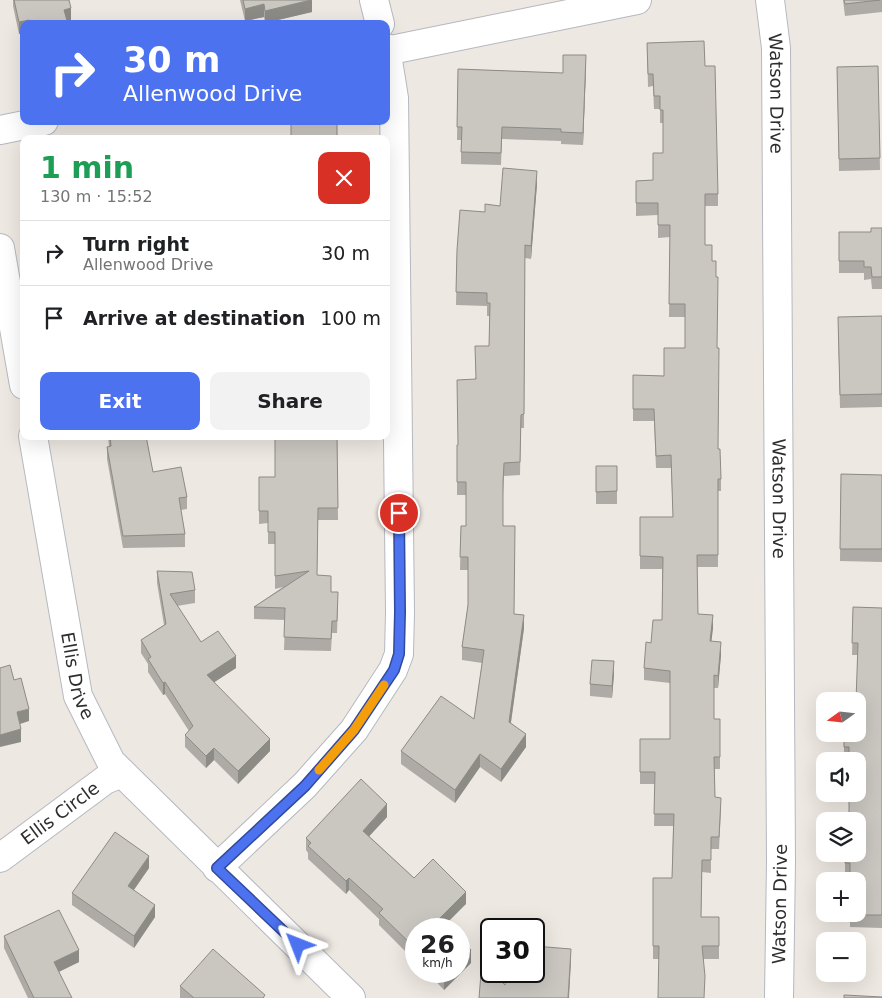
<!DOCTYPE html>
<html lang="en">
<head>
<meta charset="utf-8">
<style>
  :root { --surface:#fff; --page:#f2f2f2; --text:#202124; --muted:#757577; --line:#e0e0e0; --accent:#4c72f0 }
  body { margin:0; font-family:"DejaVu Sans",sans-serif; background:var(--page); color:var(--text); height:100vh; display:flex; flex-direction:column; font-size:19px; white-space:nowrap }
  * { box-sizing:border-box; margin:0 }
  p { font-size:16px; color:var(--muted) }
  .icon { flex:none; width:28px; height:28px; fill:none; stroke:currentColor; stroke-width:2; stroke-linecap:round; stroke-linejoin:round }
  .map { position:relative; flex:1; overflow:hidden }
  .drawer { position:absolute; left:20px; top:135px; width:370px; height:305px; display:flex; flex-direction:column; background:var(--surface); border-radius:10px; box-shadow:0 5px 20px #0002 }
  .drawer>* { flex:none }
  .banner { position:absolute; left:20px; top:20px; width:370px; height:105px; border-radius:10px; box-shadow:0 5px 20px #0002; background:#4c72f0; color:#fff; overflow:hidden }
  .needle { width:32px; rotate:255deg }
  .controls { position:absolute; left:816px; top:692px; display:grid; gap:10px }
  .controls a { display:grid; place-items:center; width:50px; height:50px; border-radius:10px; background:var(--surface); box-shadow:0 5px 20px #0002; font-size:25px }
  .speed { position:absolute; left:405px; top:918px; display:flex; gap:10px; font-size:25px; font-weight:700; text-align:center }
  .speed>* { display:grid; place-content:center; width:65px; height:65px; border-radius:50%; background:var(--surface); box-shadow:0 5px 20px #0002; line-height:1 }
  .speed small { font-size:12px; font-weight:400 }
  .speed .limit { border:2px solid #111; border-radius:8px; background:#fff; color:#111 }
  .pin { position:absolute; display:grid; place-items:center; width:42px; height:42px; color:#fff; margin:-21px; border:2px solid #fff; border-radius:50%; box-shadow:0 1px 5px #0007 }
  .me { position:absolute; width:55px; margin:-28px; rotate:315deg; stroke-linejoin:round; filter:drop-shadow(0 0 4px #0008) }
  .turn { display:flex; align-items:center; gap:18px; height:105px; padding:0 20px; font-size:22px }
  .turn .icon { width:65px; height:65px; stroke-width:2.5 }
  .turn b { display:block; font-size:35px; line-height:42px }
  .round { display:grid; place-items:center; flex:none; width:52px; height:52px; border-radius:10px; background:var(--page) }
  .overview { display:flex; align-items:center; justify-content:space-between; height:85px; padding:0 20px }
  h1 { font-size:30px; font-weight:800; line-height:38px; color:#1e9e55 }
  .primary-button { display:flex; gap:10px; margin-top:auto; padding:10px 20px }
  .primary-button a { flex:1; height:58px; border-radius:10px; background:var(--accent); color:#fff; font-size:20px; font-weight:800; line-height:58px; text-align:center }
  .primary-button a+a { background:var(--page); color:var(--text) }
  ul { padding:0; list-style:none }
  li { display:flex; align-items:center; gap:15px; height:65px; padding:0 20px; border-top:1px solid var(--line) }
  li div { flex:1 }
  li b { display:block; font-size:19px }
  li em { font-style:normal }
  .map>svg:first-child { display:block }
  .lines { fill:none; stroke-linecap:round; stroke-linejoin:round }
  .minor-casing { stroke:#b5b8c0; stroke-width:30 }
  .minor { stroke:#fff; stroke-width:28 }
  .wall { fill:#aeaaa5 }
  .shaded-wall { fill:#8d8b86 }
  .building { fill:#cac6c0; stroke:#8d8b86 }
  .route-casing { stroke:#314a9c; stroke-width:12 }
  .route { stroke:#4c72f0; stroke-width:9 }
  .slow { stroke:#f59e0b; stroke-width:9 }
  .labels { text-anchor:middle; stroke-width:4; stroke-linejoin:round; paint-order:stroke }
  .street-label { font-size:18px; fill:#2e2e2e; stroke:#fff }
</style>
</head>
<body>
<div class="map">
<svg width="882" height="998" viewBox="0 0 882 998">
  <rect width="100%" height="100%" fill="#eee8e2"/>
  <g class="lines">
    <defs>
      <g id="minor">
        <polyline points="374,0 380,24"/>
        <path id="s1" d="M770 0 776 48 781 861 779 998"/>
        <polyline points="386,51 637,0"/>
        <polyline points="0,130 44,121"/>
        <polyline points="0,248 24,385"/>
        <path id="s2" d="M33 436 78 696 111 762 351 998"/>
        <path id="s3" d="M0 858 105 780 122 773"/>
        <polyline points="217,868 305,785 354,730 393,670 399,654 400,612 394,98 386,48"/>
      </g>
    </defs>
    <use href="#minor" class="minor-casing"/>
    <use href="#minor" class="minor"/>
  </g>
  <g class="wall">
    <polygon points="13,0 69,0 71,20 67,21 68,24 24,24 24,33 19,34 13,6"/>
    <polygon points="240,0 312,0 312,12 265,23 264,17 245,21"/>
    <polygon points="843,0 882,0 882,12 845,16"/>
    <polygon points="647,43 705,66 718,194 718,206 705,206 705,245 712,261 717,348 718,449 721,479 721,491 718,491 718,567 697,567 698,614 713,628 711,641 721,655 718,688 714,688 714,719 720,719 720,769 715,769 715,797 721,810 719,849 711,849 711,873 702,872 701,917 719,917 719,959 653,959 653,878 672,878 673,826 654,826 655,784 640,784 640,739 670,739 670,683 644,680 644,668 651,643 662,620 662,569 640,569 640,517 673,517 671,468 656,468 654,421 633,421 633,375 664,376 685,348 685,317 669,317 670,237 658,238 658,215 636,216 636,181 653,180 663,153 663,123 660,123 660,109 654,109 653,86 648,87"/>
    <polygon points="878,66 880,170 839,171 837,67"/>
    <polygon points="586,67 583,145 561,144 561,141 502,139 501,165 461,164 461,140 457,140 458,69 563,73"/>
    <polygon points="537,184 531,259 525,258 524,428 521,428 520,475 504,476 503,496 503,526 514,614 524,628 511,723 526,747 501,782 480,767 455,803 401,764 401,751 474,719 482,663 462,660 462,647 468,605 468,570 460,570 461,526 466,526 466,495 457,495 457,445 458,445 475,379 489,346 490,316 487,316 487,306 456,305 457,250 485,212 500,206"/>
    <polygon points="882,228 882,289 872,289 871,279 864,280 864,273 839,273 839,232 871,232"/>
    <polygon points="882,316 882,407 840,408 838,329"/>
    <polygon points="108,436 146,436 153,472 187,497 187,509 181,510 185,534 185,547 123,548 107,459 107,447 109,447"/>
    <polygon points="337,436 338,520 318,520 317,575 331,592 338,604 337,633 332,633 331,651 284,650 285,620 254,619 254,607 283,587 275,589 275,544 268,544 268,523 259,524 259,477 275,477"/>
    <rect x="596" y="466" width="21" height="38"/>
    <polygon points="841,474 882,475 882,562 840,561"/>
    <polygon points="157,571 195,590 195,603 177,606 201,642 236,668 214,682 270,751 238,784 214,760 206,768 185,747 185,735 189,731 165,694 163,695 148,672 148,664 141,653 141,640 164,625 157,583"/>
    <polygon points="853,607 882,608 882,928 850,927 850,875 845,875 845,854 849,820 849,759 844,760 844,734 858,734 857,655 852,655"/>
    <polygon points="614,674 612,698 590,696 590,684"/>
    <polygon points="387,817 369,836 414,878 466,904 416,929 416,962 379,925 379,919 349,890 346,894 308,859 308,853 306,850 306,838"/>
    <polygon points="149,868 134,890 155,917 134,948 72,905 72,893"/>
    <polygon points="4,936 79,962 59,972 72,998 28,998 4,948"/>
    <polygon points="471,963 444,990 426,971 459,971"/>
    <polygon points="180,986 265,998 180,998"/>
  </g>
  <g class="shaded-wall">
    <polygon points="312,0 312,12 265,23 265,11"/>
    <polygon points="264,4 264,17 245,21 245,9"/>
    <polygon points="71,8 71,20 64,22 64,10"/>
    <polygon points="29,20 29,24 24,24 24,33 19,34 19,22"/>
    <polygon points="586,55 586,67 583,145 583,133"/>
    <polygon points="537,171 537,184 531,259 531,246"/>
    <polygon points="524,615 524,628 509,735 509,722"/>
    <polygon points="713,615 713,628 710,653 710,641"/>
    <polygon points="721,642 721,655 718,688 718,676"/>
    <polygon points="236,656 236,668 207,687 207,675"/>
    <polygon points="614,661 614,674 612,698 612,686"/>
    <polygon points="165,682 165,694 163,695 163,683"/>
    <polygon points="29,709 29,721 17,725 17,712"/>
    <polygon points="21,729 21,742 0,747 0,735"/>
    <polygon points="526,734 526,747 501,782 501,769"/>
    <polygon points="270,739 270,751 238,784 238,771"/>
    <polygon points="214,748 214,760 206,768 206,756"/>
    <polygon points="480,754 480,767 455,803 455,790"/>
    <polygon points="387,804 387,817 363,843 363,831"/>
    <polygon points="149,856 149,868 128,898 128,886"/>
    <polygon points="349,878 349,890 346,894 346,881"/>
    <polygon points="466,892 466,904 441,929 439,919"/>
    <polygon points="155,905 155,917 134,948 134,936"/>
    <polygon points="571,949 571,961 569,998 568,998"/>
    <polygon points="79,950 79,962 54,974 54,962"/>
    <polygon points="471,950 471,963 444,990 444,977 450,971 459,971 459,963"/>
  </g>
  <g class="building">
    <polygon points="14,0 69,0 71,8 64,10 68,24 30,24 29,20 19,22"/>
    <polygon points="243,0 311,0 265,11 264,4 245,9"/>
    <polygon points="844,0 880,0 845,4"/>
    <polygon points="704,41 705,66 715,66 718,194 705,194 705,245 712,245 712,261 716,261 716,277 718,277 717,348 719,348 718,449 720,449 721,479 718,479 718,555 697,555 698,614 713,615 710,641 721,642 718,676 714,675 714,719 720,719 720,757 714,757 715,797 721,798 719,837 711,837 711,860 702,860 701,917 719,917 719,946 702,946 705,976 704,998 658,998 659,946 653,946 653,878 672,878 674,814 654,814 655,772 640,772 640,739 670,739 670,671 644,668 646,642 651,643 653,620 662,620 663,557 640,556 640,517 673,517 671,455 656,456 654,409 633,409 633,375 664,376 664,348 685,348 685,304 669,304 670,225 658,225 658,203 636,203 636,181 653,180 653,153 663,153 663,110 660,110 660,96 654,96 653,74 648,74 647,43"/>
    <polygon points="563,55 586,55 583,133 561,132 561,129 502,127 501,153 461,152 462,127 457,127 458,69 563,73"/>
    <polygon points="878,66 880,158 839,159 837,67"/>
    <rect x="291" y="121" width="46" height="18"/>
    <polygon points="503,168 537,171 531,246 525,245 524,414 521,415 520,462 504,463 503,483 503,526 515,526 514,614 524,615 509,722 526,734 501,769 480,754 455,790 401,751 441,696 474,719 484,650 462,647 468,605 468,557 460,557 461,526 466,526 466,482 457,482 457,445 458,445 457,380 476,379 475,346 489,346 490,303 487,303 487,293 456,292 457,250 460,210 485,212 485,204 500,206"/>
    <polygon points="871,228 882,228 882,277 872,277 871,267 864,267 864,261 839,261 839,232 871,232"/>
    <polygon points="882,316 882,394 840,395 838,317"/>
    <polygon points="110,436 146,436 153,472 181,467 187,497 179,498 185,534 123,536 107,447 111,446"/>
    <polygon points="275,436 337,436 338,508 318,508 317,575 331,576 331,592 338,592 337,621 332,621 331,639 284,637 285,608 254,607 309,571 275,576 275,532 268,532 268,511 259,511 259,477 275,477"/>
    <polygon points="596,466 617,466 617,491 596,492"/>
    <polygon points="841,474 882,475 882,549 840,549"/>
    <polygon points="157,571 192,572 195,590 170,594 201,642 218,631 236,656 207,675 270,739 238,771 214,748 206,756 185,735 193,726 165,682 163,683 148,659 151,657 141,640 166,624"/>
    <polygon points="853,607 882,608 882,915 850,915 850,914 858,914 858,881 850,881 850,863 845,863 845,854 858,854 858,821 845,821 845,820 849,820 849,794 858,794 858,761 849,761 849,747 844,747 844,734 858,734 858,701 856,701 858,643 852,643"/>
    <polygon points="592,660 614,661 612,686 590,684"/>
    <polygon points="10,665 14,680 21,678 29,709 17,712 21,729 0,735 0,668"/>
    <polygon points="361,779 387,804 363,831 414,878 433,859 466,892 439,919 449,929 416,929 416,949 379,913 383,909 349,878 346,881 308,846 311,843 306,838"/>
    <polygon points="115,832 149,856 128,886 155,905 134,936 72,893"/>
    <polygon points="59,910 79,950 54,962 72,998 34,998 4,936"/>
    <polygon points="459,938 471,950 459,963"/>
    <polygon points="534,946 571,949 568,998 479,998 482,961 505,985 506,971 534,971"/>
    <polygon points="213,949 265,995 263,998 194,998 180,986"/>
    <polygon points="438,971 450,971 444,977"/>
    <polygon points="844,995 882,997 882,998 844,998"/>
  </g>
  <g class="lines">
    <defs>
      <polyline id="route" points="298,945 217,868 305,786 354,730 394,670 399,654 400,612 399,513"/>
    </defs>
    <use href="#route" class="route-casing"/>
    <use href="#route" class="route"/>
    <polyline class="slow" points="319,770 354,730 384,685"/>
  </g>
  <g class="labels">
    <g class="street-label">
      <text dy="6" stroke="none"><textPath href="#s1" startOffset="94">Watson Drive</textPath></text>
      <text dy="6" stroke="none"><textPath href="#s1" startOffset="499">Watson Drive</textPath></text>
      <text dy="6" stroke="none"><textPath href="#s2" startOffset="244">Ellis Drive</textPath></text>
      <text dy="6" stroke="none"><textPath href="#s3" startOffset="75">Ellis Circle</textPath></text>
      <text transform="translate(780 904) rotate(-89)" y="6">Watson Drive</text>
    </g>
  </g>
</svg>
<div class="controls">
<a><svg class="needle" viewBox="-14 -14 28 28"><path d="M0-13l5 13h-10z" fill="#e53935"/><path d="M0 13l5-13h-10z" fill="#757577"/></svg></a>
<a><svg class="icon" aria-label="sound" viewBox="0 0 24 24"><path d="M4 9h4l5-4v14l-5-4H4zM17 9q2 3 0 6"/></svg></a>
<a><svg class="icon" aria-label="layers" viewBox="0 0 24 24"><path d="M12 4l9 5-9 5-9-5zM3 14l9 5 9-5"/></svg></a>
<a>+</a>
<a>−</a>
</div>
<div class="speed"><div>26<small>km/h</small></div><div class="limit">30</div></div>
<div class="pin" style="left:399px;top:513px;background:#d93025"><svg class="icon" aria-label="arrive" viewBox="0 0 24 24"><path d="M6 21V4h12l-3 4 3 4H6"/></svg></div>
<svg class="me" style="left:298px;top:945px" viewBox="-20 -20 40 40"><path d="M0-17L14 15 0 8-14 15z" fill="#4c72f0" stroke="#fff" stroke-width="4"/></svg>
<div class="banner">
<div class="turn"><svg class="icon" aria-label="right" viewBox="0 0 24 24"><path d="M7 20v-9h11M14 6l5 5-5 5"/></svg><div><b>30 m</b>Allenwood Drive</div></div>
</div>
<section class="drawer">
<div class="overview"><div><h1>1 min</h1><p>130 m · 15:52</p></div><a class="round" style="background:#d93025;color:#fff"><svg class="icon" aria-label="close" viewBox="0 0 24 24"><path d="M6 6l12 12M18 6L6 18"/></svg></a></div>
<ul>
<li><svg class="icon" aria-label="right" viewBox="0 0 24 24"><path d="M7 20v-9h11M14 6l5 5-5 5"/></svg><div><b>Turn right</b><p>Allenwood Drive</p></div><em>30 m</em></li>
<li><svg class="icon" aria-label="arrive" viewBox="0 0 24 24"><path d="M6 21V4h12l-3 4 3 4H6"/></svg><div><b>Arrive at destination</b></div><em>100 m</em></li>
</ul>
<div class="primary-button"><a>Exit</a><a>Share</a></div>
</section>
</div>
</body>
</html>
